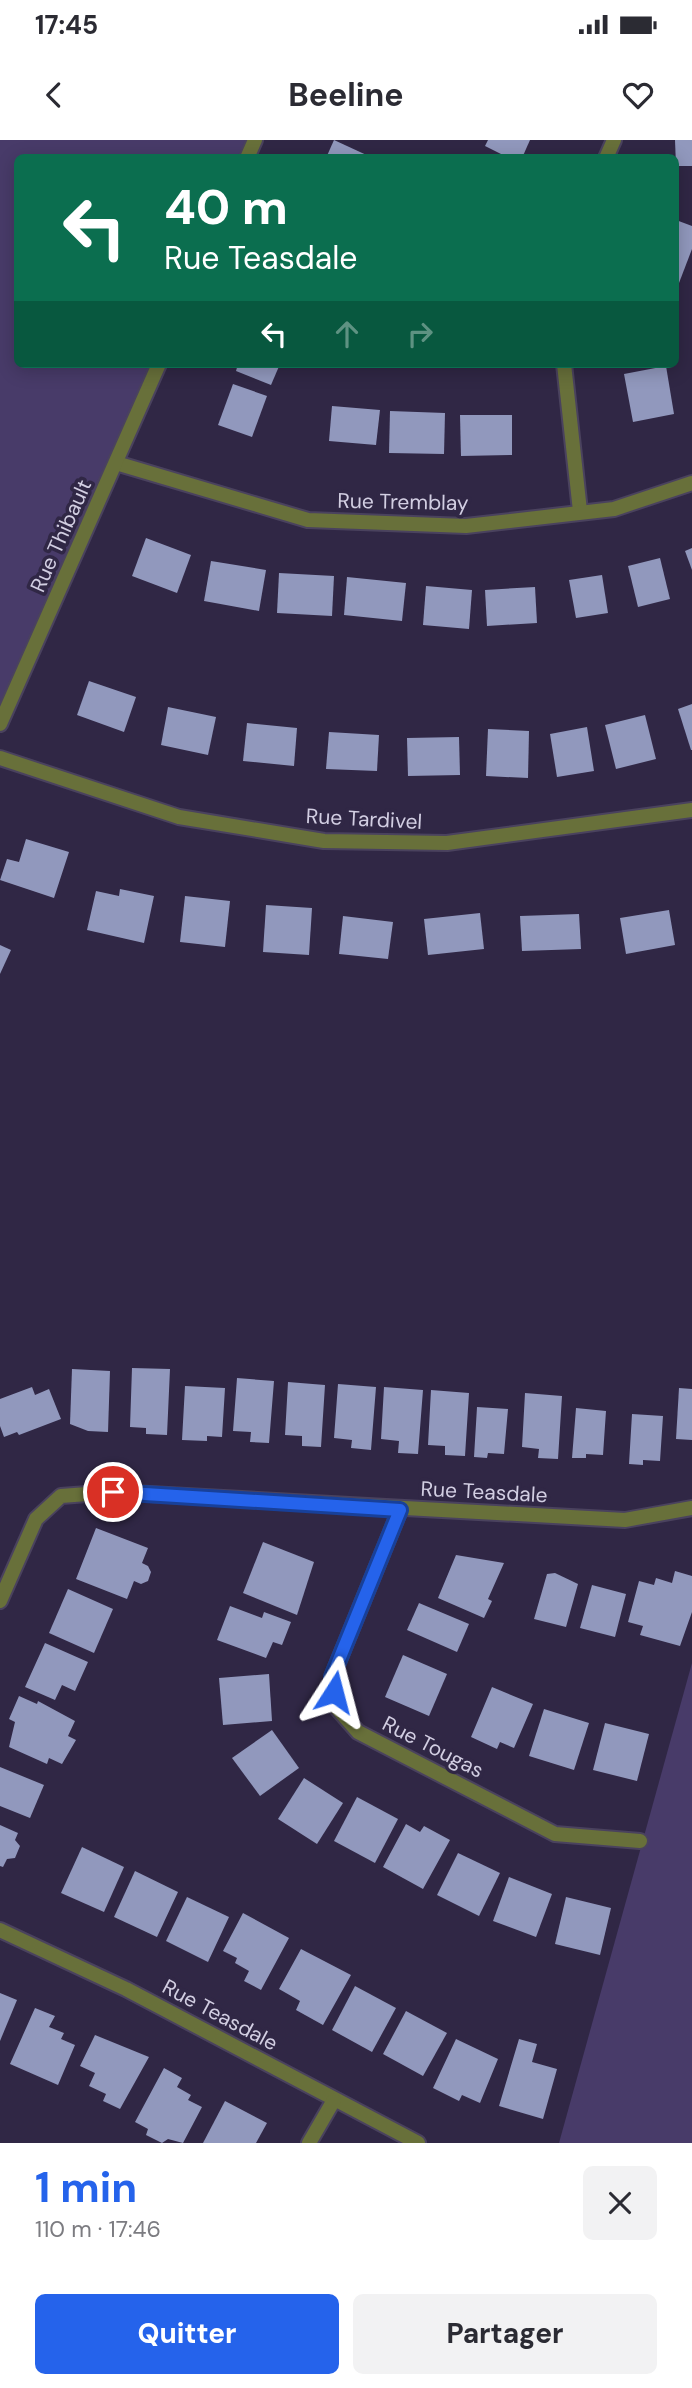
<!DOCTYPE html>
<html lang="fr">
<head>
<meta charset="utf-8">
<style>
  :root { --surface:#fff; --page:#f2f2f3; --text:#2b2b33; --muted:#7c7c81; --accent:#2563eb }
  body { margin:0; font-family:"DM Sans",sans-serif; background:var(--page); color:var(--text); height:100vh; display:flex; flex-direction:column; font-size:26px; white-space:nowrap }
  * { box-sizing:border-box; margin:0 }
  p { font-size:23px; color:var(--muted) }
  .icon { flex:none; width:38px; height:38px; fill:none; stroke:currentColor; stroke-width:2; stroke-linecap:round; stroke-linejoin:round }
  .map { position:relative; height:2003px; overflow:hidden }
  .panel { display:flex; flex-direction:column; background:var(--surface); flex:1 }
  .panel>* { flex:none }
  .guide { position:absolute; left:14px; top:14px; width:665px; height:214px; border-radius:10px; box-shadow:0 4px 18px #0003; background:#0b6e4f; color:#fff; overflow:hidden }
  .pin { position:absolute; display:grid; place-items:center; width:60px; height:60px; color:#fff; margin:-30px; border:4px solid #fff; border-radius:50%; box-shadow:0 2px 7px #0007 }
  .me { position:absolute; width:77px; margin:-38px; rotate:9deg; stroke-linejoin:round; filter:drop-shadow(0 0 5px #0008) }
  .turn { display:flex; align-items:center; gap:24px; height:147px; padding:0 35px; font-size:32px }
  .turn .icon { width:91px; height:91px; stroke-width:2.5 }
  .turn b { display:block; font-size:49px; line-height:60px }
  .lanes { display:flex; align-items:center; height:66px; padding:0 35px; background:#0003; justify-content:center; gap:35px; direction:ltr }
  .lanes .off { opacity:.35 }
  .round { display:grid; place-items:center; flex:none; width:74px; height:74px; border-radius:10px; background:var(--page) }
  .summary { display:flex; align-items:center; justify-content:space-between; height:119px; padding:0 35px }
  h1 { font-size:42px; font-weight:700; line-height:52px; color:var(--accent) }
  .button { display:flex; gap:14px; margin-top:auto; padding:14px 35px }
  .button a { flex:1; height:80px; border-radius:10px; background:var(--accent); color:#fff; font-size:28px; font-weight:700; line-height:80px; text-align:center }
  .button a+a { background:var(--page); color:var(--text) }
  .status { display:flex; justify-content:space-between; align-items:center; height:49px; padding:0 35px; background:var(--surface); direction:ltr }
  .status svg { height:19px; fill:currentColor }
  header { display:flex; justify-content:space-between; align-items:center; height:91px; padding:0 35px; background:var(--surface); font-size:32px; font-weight:700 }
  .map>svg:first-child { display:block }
  .green { fill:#483b69 }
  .building { fill:#9198bd }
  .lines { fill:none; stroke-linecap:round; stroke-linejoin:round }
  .street-casing { stroke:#4a425e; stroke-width:18 }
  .street { stroke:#68703a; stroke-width:14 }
  .route-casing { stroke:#184099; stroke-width:18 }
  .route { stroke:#2563eb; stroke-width:12 }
  .labels { text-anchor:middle; stroke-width:7; stroke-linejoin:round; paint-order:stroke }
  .street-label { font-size:21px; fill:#d2cee2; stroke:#302745 }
</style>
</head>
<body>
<div class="status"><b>17:45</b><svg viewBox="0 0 49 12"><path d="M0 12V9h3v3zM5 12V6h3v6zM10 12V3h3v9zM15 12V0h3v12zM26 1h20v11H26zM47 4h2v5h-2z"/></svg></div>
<header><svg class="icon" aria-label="back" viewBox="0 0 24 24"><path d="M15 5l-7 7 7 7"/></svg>Beeline<svg class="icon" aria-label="heart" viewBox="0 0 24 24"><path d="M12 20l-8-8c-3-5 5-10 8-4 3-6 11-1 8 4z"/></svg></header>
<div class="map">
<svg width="692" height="2003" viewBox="0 0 692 2003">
  <rect width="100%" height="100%" fill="#302745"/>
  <g class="green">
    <polygon points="0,0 254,0 246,17 18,18 18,224 157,224 0,585"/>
    <polygon points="692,1523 692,2003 559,2003"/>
  </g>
  <g class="building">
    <polygon points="334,0 373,18 326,18"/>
    <polygon points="488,0 530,0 522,18 509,18 485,6"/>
    <polygon points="675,0 692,0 692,26 676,26"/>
    <polygon points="676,80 692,86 692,109 679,143 676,141"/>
    <polygon points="238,224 280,224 271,245 236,231"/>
    <polygon points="666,226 674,274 633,282 624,234"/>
    <polygon points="233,244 267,256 252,297 218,285"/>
    <polygon points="332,266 380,270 376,305 329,301"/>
    <polygon points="390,271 445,273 444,314 389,313"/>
    <polygon points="460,275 512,275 512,315 461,316"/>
    <polygon points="146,398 191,415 177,453 132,436"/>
    <polygon points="692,408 692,430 685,411"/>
    <polygon points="660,418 670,459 638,467 628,426"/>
    <polygon points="211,421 266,430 259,471 204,461"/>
    <polygon points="279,433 334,436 332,476 277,473"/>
    <polygon points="602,435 608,473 576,478 569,440"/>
    <polygon points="347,437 406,443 402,481 344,475"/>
    <polygon points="426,446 472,450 469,489 423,485"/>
    <polygon points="535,447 537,483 487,486 485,450"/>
    <polygon points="89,541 136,557 124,592 77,575"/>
    <polygon points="692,564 692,610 691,610 678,569"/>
    <polygon points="168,567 216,577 208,615 161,605"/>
    <polygon points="645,575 656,619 616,629 605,585"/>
    <polygon points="247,583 297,588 294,626 243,621"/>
    <polygon points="587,587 594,631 557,637 550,594"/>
    <polygon points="488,589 529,591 528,638 486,636"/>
    <polygon points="329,592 379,595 377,631 326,629"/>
    <polygon points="459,597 460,635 408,636 407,598"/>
    <polygon points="26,699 69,712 54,758 0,740 7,719 19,722"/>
    <polygon points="120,749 154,756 144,803 87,790 96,751 119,756"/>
    <polygon points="185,756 230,761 225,807 180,802"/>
    <polygon points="266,765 312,768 309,815 263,812"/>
    <polygon points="669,770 675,805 626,814 620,778"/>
    <polygon points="480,773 484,809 428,815 424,779"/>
    <polygon points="579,774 581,809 522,811 520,776"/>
    <polygon points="343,776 393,782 388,819 339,814"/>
    <polygon points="0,805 11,810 0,834"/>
    <polygon points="132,1228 170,1229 167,1295 146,1294 146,1288 130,1287"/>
    <polygon points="72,1229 110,1231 108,1292 88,1291 70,1284"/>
    <polygon points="237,1238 274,1241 269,1303 250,1302 251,1292 233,1291"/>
    <polygon points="288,1242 325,1245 321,1307 302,1306 302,1296 285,1295"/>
    <polygon points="338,1244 376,1247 371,1310 351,1308 352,1300 334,1298"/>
    <polygon points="185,1246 225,1248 222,1297 207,1296 207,1301 182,1300"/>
    <polygon points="32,1247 35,1255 49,1249 61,1279 19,1295 17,1292 4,1297 0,1286 0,1259"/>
    <polygon points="384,1247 423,1250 418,1314 398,1313 399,1301 381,1299"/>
    <polygon points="679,1248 692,1249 692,1300 676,1299"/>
    <polygon points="431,1250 469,1253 465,1316 445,1315 445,1306 428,1305"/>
    <polygon points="525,1253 562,1256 558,1319 538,1318 539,1309 522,1307"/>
    <polygon points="477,1267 508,1269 504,1314 488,1313 487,1318 474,1317"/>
    <polygon points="576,1268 606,1271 603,1315 586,1314 586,1318 572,1318"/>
    <polygon points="632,1274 663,1276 660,1321 643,1320 643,1325 629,1324"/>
    <polygon points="96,1388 148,1408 142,1423 148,1426 151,1432 148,1441 141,1444 134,1441 127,1459 76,1439"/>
    <polygon points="263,1402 314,1422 297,1475 243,1453"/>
    <polygon points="456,1415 504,1423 488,1459 492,1461 484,1478 438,1458"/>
    <polygon points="675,1431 692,1436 692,1472 680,1506 640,1495 643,1486 628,1482 639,1441 654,1445 656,1438 672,1443"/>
    <polygon points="555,1433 578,1444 566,1487 534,1479 547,1434"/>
    <polygon points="592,1445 626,1454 615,1497 580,1488"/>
    <polygon points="68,1449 113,1469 94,1513 49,1493"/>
    <polygon points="419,1463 469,1484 457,1512 407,1490"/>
    <polygon points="230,1466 262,1478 264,1472 291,1482 282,1505 273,1502 266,1518 217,1500"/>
    <polygon points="45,1503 88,1522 75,1551 62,1545 55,1560 25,1547"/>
    <polygon points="403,1515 447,1534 429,1576 385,1557"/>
    <polygon points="269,1534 272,1581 223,1585 219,1538"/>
    <polygon points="492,1547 533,1564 514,1608 500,1602 497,1609 471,1597"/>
    <polygon points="19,1556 37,1564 38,1561 75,1581 68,1596 76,1600 62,1624 49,1618 47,1624 9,1607 15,1582 9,1579"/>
    <polygon points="544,1569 589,1583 574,1630 529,1616"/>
    <polygon points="605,1583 649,1594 637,1641 593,1630"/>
    <polygon points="272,1590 299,1628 260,1656 232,1618"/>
    <polygon points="0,1627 44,1645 30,1678 0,1666"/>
    <polygon points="304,1638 343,1663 317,1704 278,1679"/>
    <polygon points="357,1657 398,1679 375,1723 334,1701"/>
    <polygon points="406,1684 420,1692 424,1686 450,1700 423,1749 383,1727"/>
    <polygon points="0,1685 18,1693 15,1700 20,1706 15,1718 7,1719 3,1727 0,1726"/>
    <polygon points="82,1707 124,1727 104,1772 61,1753"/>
    <polygon points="458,1713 500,1733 479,1776 437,1755"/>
    <polygon points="135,1731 178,1752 157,1797 114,1777"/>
    <polygon points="509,1737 552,1754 536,1797 493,1781"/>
    <polygon points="187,1757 229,1777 208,1822 166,1801"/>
    <polygon points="566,1757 611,1768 600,1815 555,1804"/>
    <polygon points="243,1773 289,1798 261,1850 244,1841 249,1831 235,1823 237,1818 223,1811"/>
    <polygon points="301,1809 351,1835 323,1885 296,1870 300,1861 279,1849"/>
    <polygon points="355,1846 396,1868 372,1912 332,1890"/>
    <polygon points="0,1853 17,1860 0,1901"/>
    <polygon points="35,1868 55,1876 49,1887 64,1893 61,1899 75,1905 58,1945 10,1924"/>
    <polygon points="406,1871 447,1893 423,1936 383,1914"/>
    <polygon points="95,1895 149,1917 120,1969 103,1961 106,1954 89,1946 95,1933 80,1926"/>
    <polygon points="456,1899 498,1919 480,1963 462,1955 459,1961 433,1948"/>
    <polygon points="519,1899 537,1904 532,1922 557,1929 543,1979 499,1966"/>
    <polygon points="164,1928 182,1938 177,1947 191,1955 188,1960 202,1967 183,2003 168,1999 162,2003 146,1995 148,1989 135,1982"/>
    <polygon points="225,1961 267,1983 256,2003 203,2003"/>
  </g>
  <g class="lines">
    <defs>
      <g id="street">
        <polyline points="247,18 255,0"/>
        <polyline points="606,18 614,0"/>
        <polyline points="564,224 580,371"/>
        <polyline points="116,323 308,380 466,386 614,369 692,343"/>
        <polyline points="0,584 159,224"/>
        <polyline points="0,618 179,677 324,701 447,703 692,670"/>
        <polyline points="400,1370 332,1537 336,1567 358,1592 555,1694 640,1701"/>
        <polyline points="0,1461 36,1379 61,1356 113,1352 625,1380 692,1368"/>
        <polyline points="0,1790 126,1849 418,2003"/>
        <polyline points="309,2003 334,1960"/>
      </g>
    </defs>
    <use href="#street" class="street-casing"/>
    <use href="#street" class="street"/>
  </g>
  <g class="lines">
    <defs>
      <polyline id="route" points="113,1352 400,1370 332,1537 334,1552"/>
    </defs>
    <use href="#route" class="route-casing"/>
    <use href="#route" class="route"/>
  </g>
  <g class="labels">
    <g class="street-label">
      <text transform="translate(403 362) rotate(1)" y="7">Rue Tremblay</text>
      <text transform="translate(61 396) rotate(-66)" y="7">Rue Thibault</text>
      <text transform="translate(364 679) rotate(3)" y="7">Rue Tardivel</text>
      <text transform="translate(484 1352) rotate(3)" y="7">Rue Teasdale</text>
      <text transform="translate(433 1607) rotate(27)" y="7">Rue Tougas</text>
      <text transform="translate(220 1875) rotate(28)" y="7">Rue Teasdale</text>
    </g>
  </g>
</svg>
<div class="pin" style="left:113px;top:1352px;background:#d93025"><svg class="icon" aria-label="arrive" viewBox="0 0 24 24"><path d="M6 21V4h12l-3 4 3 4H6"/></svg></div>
<svg class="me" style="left:334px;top:1552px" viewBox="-20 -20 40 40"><path d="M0-17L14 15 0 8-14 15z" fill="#2563eb" stroke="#fff" stroke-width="4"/></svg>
<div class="guide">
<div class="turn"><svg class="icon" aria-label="left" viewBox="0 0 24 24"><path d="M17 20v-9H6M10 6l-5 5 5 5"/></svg><div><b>40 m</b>Rue Teasdale</div></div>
<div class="lanes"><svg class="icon" aria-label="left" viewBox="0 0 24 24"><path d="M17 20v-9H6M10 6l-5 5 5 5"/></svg><svg class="icon off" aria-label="ahead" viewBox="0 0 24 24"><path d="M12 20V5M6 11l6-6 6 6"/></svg><svg class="icon off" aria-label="right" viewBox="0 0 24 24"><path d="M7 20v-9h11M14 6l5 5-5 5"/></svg></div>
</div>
</div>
<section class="panel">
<div class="summary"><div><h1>1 min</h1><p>110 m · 17:46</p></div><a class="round"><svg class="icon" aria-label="close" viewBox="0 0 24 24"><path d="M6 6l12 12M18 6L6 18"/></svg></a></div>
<div class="button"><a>Quitter</a><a>Partager</a></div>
</section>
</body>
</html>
